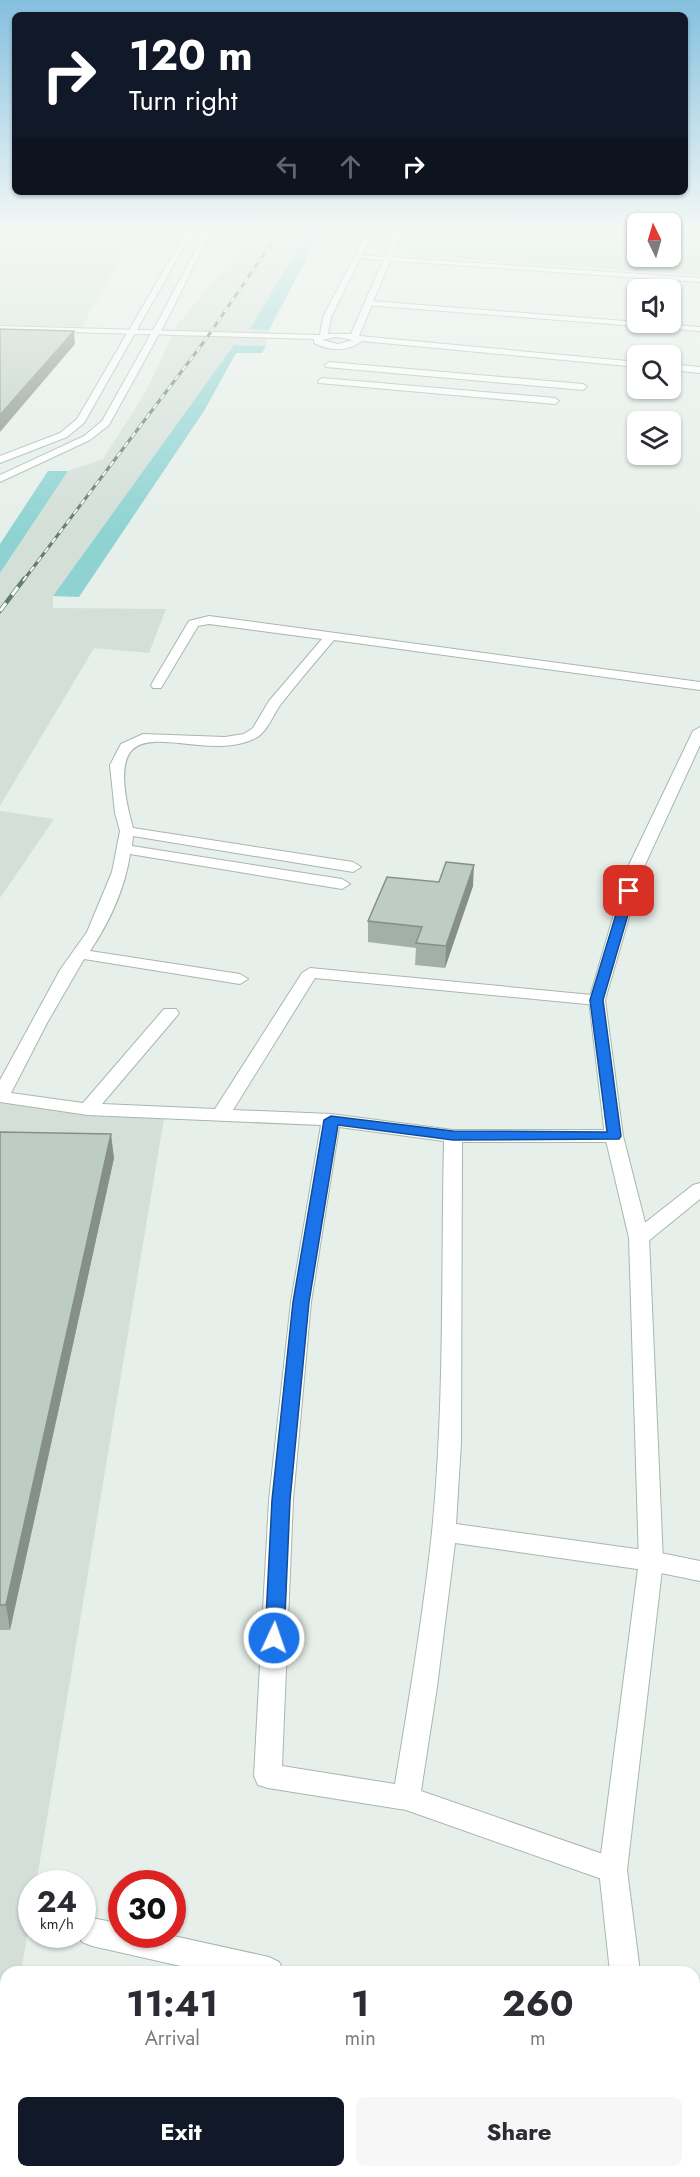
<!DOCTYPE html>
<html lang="en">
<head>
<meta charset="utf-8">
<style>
  :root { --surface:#fff; --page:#f7f7f7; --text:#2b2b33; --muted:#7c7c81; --accent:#111827 }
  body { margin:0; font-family:Jost,sans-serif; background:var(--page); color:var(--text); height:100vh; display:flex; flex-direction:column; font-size:22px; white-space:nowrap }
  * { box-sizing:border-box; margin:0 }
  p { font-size:20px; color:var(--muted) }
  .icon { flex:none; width:33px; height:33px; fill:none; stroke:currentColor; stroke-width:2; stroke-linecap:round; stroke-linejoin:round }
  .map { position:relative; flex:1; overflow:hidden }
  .sheet { position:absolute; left:0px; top:1966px; width:700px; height:212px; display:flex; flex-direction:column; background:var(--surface); border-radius:18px 18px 0 0; box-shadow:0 2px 4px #0004 }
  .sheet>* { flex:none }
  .hud { position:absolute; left:12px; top:12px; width:676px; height:183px; border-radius:9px; box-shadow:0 2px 4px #0004; background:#111827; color:#fff; overflow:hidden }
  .needle { width:39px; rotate:355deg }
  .fabs { position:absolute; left:627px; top:213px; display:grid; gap:12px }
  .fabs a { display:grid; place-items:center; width:54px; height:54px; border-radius:9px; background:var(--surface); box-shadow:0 2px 4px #0004; font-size:30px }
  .speed { position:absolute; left:18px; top:1870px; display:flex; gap:12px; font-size:30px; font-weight:700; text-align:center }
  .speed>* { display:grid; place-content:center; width:78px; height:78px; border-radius:50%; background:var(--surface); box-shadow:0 2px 4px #0004; line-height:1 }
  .speed small { font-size:15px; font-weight:400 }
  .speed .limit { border:9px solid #d22; background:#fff; color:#111 }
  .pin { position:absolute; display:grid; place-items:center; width:51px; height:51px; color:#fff; margin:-26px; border-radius:12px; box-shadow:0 3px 9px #0006 }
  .me { position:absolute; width:66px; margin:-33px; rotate:3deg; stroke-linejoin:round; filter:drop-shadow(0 0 4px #0008) }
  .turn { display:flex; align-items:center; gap:21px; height:126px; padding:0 18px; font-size:27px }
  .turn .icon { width:78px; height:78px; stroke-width:2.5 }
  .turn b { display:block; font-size:42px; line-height:51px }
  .lanes { display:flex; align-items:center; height:57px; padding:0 18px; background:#0003; justify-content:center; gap:30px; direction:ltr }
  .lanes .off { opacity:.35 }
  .eta { display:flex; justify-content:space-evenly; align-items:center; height:102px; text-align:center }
  .eta b { font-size:36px; font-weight:700; line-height:42px }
  .action { display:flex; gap:12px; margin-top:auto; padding:12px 18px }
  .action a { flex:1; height:69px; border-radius:9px; background:var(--accent); color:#fff; font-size:24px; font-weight:700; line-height:69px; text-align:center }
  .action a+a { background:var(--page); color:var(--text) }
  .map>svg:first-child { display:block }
  .built { fill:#d4dfd8 }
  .green { fill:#bfdfc2 }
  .water { fill:#8ed3d2 }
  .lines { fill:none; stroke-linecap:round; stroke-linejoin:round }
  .minor-casing { stroke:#a8b7af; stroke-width:2 }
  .tertiary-casing { stroke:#a8b7af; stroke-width:2 }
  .secondary-casing { stroke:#a4baaf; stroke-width:2 }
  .minor { fill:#fff; fill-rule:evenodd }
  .tertiary { fill:#fff; fill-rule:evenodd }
  .secondary { fill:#fff; fill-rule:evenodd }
  .rail-far1-casing { stroke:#5f7c6f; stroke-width:3 }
  .rail-casing { stroke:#5f7c6f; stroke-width:4.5 }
  .rail-far1 { stroke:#f7fbf8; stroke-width:2; stroke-dasharray:6; stroke-linecap:butt }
  .rail { stroke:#f7fbf8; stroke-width:3; stroke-dasharray:10; stroke-linecap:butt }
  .wall { fill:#a3b0a9 }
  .shaded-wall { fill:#859089 }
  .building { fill:#becdc4; stroke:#859089; stroke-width:1.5 }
  .route { fill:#1a73e8; stroke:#114b97; stroke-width:1.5 }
</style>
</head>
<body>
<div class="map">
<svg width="700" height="2177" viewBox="0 0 700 2177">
  <rect width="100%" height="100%" fill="#e6efe9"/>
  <g class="built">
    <polygon points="0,229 145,229 118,261 82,327 0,325"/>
    <polygon points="257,229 309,229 250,329 269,330 266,346 234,345 53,596 53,608 166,609 149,653 94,648 0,806 0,573 68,471 103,459 146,391 178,324"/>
    <polygon points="0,811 54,819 0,898"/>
    <polygon points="0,1093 165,1112 36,1884 32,1884 31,1912 21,1972 6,1972 6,2019 0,2034"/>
  </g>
  <polygon class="green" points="413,229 637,229 638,256 670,256 671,229 700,229 700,275 401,255"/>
  <g class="water">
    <polygon points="309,229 322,229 269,330 250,329"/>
    <polygon points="234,345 266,346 262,353 236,353 204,411 79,597 53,596"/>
    <polygon points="48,471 68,471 0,573 0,544"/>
  </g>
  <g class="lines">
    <defs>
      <g id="minor">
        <polygon points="357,255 700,278 700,282 355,258"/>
        <polygon points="370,301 700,327 700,331 367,305 366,303"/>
        <polygon points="329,362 583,384 587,387 583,390 326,367 325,365"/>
        <polygon points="322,378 555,398 559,401 555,404 319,383 318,381"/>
        <path d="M209 616 700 682V690L334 640C316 661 298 682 281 704 272 716 268 732 254 739 191 768 94 688 133 828L353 862 361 867 353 872 133 836 132 846 342 879 350 884 342 889 130 854C125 888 109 923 90 951L240 974 248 979 240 984 84 959 47 1023 11 1093 83 1103 164 1009H176L179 1013 176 1017 102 1104 215 1109 302 973 310 968 603 996 605 1000 603 1004 597 1005 315 978 233 1110 331 1114 453 1130H614L621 1132 623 1136 621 1140 614 1142H462L461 1443 456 1524 651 1551 700 1561V1581L651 1571 455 1543 437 1687 421 1791 623 1861 627 1870 623 1879 613 1883 406 1810 268 1788 258 1785 254 1776 269 1500 291 1302 321 1125 88 1115 0 1102V1080L60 970 87 932 112 872 120 831 115 813 110 765 121 744 143 734 225 737 244 734 253 728 269 701 322 639 209 624 198 626 161 688H153L151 685 189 621ZM339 1127 444 1141C441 1271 445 1402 432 1532 423 1616 409 1700 395 1784L282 1766 293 1500 311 1302Z"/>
        <polygon points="700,1183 700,1199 646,1243 639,1245 632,1243 629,1238 632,1233 693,1185"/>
        <polygon points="92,1918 122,1924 122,1935 169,1935 269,1957 279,1962 284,1972 207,1972 92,1946 82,1942 79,1935 82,1935 82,1922"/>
        <rect x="694" y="2029" width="6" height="30"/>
      </g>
      <g id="tertiary">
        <path d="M369 229H375L331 317 328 334H351L397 229H403L359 336 638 362V367L362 341C348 352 329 351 314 343V339L0 330V326L320 335 323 317ZM336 337 353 340 338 344 322 340Z"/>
        <polygon points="670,364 700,367 700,373 670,370"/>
      </g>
      <g id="secondary">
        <polygon points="188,229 194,229 84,423 67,437 0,463 0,456 60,433 77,419"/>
        <polygon points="206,229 212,229 170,314 109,425 90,440 0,482 0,475 84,436 102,421 162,314"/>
        <polygon points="700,727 700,745 643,869 605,1000 623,1136 649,1238 663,1561 627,1870 640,1972 610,1972 599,1870 639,1561 629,1238 605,1136 589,1000 627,869 693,731"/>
        <rect x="623" y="2172" width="32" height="5"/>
      </g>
    </defs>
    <use href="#minor" class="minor-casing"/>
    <use href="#tertiary" class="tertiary-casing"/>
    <use href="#secondary" class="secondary-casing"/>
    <use href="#minor" class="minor"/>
    <use href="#tertiary" class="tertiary"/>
    <use href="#secondary" class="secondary"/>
    <defs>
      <polyline id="rail-far1" points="23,581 206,339 281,229"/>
      <polyline id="rail" points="0,611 24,579"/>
    </defs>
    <use href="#rail-far1" class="rail-far1-casing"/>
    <use href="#rail" class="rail-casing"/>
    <use href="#rail-far1" class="rail-far1"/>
    <use href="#rail" class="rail"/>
  </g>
  <g class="wall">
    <polygon points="473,886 445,968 415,965 416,948 368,942 368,921"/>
    <polygon points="0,1132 114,1158 10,1630 0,1630"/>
  </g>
  <g class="shaded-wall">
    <polygon points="74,331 75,344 0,432 0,415"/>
    <polygon points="474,865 473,886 445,968 446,946"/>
    <polygon points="111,1134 114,1158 10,1630 6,1605"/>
  </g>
  <g class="building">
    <polygon points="0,329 74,331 0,415"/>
    <polygon points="446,862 474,865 446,946 416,943 422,927 368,921 387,877 439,882"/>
    <polygon points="0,1132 111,1134 6,1605 0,1605"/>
  </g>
  <linearGradient id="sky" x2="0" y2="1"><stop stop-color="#84c0df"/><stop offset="0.43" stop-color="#f4f8f5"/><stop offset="1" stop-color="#f4f8f5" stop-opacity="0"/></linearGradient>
  <rect width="700" height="533" fill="url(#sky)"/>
  <polygon class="route" points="629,888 635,891 603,1000 621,1136 619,1139 453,1140 338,1125 309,1302 290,1500 284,1638 281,1644 274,1646 268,1644 265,1638 272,1500 293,1302 324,1120 331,1116 453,1131 607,1132 590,1000 623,891"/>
</svg>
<div class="fabs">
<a><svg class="needle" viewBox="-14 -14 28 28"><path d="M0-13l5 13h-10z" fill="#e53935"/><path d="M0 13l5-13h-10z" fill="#7c7c81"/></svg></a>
<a><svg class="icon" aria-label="sound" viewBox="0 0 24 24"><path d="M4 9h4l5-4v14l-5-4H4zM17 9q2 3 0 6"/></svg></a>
<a><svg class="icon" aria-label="search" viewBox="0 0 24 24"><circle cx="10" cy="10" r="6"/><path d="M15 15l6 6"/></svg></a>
<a><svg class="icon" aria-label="layers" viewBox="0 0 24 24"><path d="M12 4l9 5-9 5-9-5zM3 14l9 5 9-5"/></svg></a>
</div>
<div class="speed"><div>24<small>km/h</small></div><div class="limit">30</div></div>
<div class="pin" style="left:629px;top:891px;background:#d93025"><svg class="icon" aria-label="arrive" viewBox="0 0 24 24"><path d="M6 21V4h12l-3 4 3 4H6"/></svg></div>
<svg class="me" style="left:274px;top:1638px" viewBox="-20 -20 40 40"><circle r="17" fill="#1a73e8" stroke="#fff" stroke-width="3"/><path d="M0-11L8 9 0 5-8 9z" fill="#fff"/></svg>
<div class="hud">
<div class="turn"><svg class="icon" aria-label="right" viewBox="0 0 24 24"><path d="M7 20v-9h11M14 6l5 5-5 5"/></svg><div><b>120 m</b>Turn right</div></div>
<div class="lanes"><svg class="icon off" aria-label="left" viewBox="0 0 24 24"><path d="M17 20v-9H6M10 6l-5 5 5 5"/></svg><svg class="icon off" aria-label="ahead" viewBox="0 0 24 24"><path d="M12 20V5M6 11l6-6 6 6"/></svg><svg class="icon" aria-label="right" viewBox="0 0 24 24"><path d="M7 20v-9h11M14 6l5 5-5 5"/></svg></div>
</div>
<section class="sheet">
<div class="eta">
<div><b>11:41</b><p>Arrival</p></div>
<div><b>1</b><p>min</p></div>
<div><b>260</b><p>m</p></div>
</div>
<div class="action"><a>Exit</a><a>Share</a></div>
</section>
</div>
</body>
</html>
